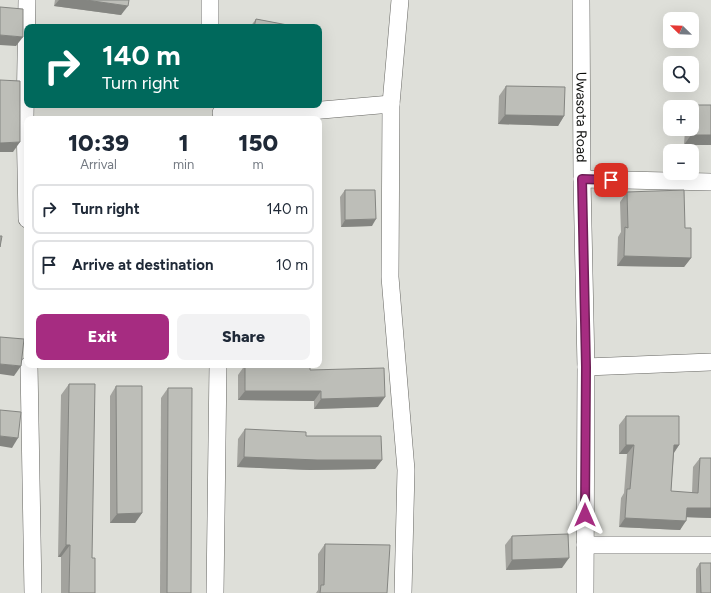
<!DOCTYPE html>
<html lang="en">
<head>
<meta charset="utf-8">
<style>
  :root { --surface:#fff; --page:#f2f2f3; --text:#1f2937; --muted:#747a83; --line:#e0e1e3; --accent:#a62c81 }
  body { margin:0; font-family:Figtree,sans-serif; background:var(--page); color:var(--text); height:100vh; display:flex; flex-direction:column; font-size:15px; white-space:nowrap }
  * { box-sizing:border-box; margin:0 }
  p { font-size:13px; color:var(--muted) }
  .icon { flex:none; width:22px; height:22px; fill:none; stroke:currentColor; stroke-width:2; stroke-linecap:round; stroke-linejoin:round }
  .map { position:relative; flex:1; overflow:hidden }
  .side { position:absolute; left:24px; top:116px; width:298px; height:252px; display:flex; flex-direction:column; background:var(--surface); border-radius:8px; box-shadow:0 4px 16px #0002 }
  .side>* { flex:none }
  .guide { position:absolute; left:24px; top:24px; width:298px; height:84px; border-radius:8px; box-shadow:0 4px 16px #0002; background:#00695c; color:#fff; overflow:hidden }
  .needle { width:26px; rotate:293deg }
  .fabs { position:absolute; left:663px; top:12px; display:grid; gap:8px }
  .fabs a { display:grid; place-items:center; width:36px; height:36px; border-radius:8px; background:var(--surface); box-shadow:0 4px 16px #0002; font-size:20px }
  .pin { position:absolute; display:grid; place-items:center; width:34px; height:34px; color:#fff; margin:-17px; border-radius:8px; box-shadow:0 2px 6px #0006 }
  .me { position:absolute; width:44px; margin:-22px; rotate:0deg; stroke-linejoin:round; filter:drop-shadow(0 0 3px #0008) }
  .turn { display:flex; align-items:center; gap:14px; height:84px; padding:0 12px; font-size:18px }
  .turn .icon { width:52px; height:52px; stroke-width:2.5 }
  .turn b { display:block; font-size:28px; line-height:34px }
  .eta { display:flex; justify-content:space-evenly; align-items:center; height:68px; text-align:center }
  .eta b { font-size:24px; font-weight:800; line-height:28px }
  .action { display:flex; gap:8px; margin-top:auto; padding:8px 12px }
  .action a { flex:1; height:46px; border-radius:8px; background:var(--accent); color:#fff; font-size:16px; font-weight:800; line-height:46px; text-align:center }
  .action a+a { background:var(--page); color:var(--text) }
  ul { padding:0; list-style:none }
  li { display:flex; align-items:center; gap:12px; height:50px; margin:0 8px 6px; padding:0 4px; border:2px solid var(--line); border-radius:8px }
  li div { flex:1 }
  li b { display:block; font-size:15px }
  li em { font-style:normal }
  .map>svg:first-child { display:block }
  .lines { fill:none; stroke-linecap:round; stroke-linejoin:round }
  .minor-casing { stroke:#666662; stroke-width:18 }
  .minor { stroke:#fff; stroke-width:17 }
  .wall { fill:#a3a39e }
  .shaded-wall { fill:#848581 }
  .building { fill:#bdbeb8; stroke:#848581 }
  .route-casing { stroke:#6c1d54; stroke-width:10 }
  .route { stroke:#a62c81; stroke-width:7 }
  .labels { text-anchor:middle; stroke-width:3; stroke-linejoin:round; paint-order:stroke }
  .street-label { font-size:14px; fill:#0b0c0a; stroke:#dedfd9 }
</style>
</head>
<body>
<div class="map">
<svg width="711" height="593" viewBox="0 0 711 593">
  <rect width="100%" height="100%" fill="#dedfd9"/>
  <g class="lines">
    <defs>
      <g id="minor">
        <polyline points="27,0 25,118 27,219"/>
        <polyline points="210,0 210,27"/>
        <polyline points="400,0 391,104 390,277 406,470 403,593"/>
        <path id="s1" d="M581 0 582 179 586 367 585 593"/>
        <polyline points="221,113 299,112 391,104"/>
        <polyline points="582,179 711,182"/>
        <polyline points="29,365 33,593"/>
        <polyline points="586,367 711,362"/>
        <polyline points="585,545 711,545"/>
        <polyline points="215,593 218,365"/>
      </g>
    </defs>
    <use href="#minor" class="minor-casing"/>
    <use href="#minor" class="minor"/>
  </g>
  <g class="wall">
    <polygon points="55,0 129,0 121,15 54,6"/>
    <polygon points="256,19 298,27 250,27"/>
    <polygon points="506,86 564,116 558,126 498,124 499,96"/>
    <polygon points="691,105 711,145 684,145 685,129 692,129 692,107 690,107"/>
    <polygon points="345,190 372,226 341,227 340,197"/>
    <polygon points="627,192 685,228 691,258 684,267 617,266 618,237 621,232 620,202"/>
    <polygon points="245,365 310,370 378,407 314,409 314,401 238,400 238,375"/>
    <polygon points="69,384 92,558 95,593 61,593 61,557 58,557 61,395"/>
    <polygon points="116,386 142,513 135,523 110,523 110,396"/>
    <polygon points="168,388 191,593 160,593 161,398"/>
    <polygon points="626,416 679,445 674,453 671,491 692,493 693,467 700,458 711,518 687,517 680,530 619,527 621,498 624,493 627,454 619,454 619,425"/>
    <polygon points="245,429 306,436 382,460 375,469 310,470 237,467 238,439"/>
    <polygon points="512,536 562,568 506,570 505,545"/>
    <polygon points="325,544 387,593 316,593 318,590 318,554"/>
    <polygon points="700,563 711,593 696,593 696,569"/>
  </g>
  <g class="shaded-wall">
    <polygon points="59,0 86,0 128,6 121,15 54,6"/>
    <polygon points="0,35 23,37 16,46 0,45"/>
    <polygon points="505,115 564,116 558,126 498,124"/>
    <polygon points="691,135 711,135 711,145 684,145"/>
    <polygon points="20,142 13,152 0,152 0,143"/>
    <polygon points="376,219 372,226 341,227 345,220"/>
    <polygon points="624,256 691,258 684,267 617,266"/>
    <polygon points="0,364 21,366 14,376 0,374"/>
    <polygon points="245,391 321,391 314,401 238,400"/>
    <polygon points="385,397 378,407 314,409 321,399"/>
    <polygon points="0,436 18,438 12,448 0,446"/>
    <polygon points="626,445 634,445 627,454 619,454"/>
    <polygon points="674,445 679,445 673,454"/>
    <polygon points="244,457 382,460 375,469 310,470 237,467"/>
    <polygon points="687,508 711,508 711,518 681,517"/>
    <polygon points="142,513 135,523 110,523 117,514"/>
    <polygon points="625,518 686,521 680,530 619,527"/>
    <polygon points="66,545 70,545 61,557 58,557"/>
    <polygon points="569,558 562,568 506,570 512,560"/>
  </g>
  <g class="building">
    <polygon points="86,0 129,0 128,6"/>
    <polygon points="0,7 23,9 23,37 0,35"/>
    <polygon points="256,19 298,27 254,27"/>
    <polygon points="0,80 20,81 20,142 0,143"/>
    <polygon points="506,86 565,87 564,116 505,115"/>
    <polygon points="691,105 711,105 711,135 691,135 691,129 692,129 692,107 691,107"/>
    <polygon points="345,190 375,190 376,219 345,220"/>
    <polygon points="684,190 685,228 691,228 691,258 624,256 625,227 628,228 627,192"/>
    <polygon points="0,236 2,236 0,247"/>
    <polygon points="0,337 24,339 21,366 0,364"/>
    <polygon points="245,365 310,365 310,370 384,368 385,397 321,399 321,391 245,391"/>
    <polygon points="69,384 95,384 92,558 95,558 95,593 69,593 70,545 66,545"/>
    <polygon points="116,386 142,386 142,513 117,514"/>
    <polygon points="168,388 192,388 191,593 167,593"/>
    <polygon points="0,410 21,412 18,438 0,436"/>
    <polygon points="626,416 679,416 679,445 674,445 671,491 698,493 700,458 711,458 711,508 687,508 686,521 625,518 627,489 630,489 634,445 626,445"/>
    <polygon points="245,429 306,432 306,436 381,436 382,460 317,460 244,457"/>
    <polygon points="568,534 569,558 512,560 512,536"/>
    <polygon points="325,544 390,545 387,593 320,593 321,585 324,585"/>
    <polygon points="700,563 711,563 711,593 701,593"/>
  </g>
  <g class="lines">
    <defs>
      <polyline id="route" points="585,515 586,367 582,179 611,180"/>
    </defs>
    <use href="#route" class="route-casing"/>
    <use href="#route" class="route"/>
  </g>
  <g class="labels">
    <g class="street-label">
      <text dy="5" stroke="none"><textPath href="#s1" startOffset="117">Uwasota Road</textPath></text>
    </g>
  </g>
</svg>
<div class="fabs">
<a><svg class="needle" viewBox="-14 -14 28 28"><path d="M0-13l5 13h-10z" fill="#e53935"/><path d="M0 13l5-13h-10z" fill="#747a83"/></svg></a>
<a><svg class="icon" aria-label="search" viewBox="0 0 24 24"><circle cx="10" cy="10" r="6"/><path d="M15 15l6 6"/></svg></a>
<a>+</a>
<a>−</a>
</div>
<div class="pin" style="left:611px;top:180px;background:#d93025"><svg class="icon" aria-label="arrive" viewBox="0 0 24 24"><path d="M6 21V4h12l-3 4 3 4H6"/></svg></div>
<svg class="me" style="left:585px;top:515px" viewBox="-20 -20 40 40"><path d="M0-17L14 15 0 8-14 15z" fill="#a62c81" stroke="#fff" stroke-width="4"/></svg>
<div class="guide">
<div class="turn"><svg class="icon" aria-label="right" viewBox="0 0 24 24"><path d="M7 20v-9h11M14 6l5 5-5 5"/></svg><div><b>140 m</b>Turn right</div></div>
</div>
<section class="side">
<div class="eta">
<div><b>10:39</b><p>Arrival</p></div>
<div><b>1</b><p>min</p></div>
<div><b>150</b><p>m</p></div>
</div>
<ul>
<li><svg class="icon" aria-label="right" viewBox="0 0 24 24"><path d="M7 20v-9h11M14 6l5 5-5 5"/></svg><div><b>Turn right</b></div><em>140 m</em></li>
<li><svg class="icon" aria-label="arrive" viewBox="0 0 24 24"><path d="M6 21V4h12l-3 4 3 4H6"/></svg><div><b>Arrive at destination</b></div><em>10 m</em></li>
</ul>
<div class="action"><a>Exit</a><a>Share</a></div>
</section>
</div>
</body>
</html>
